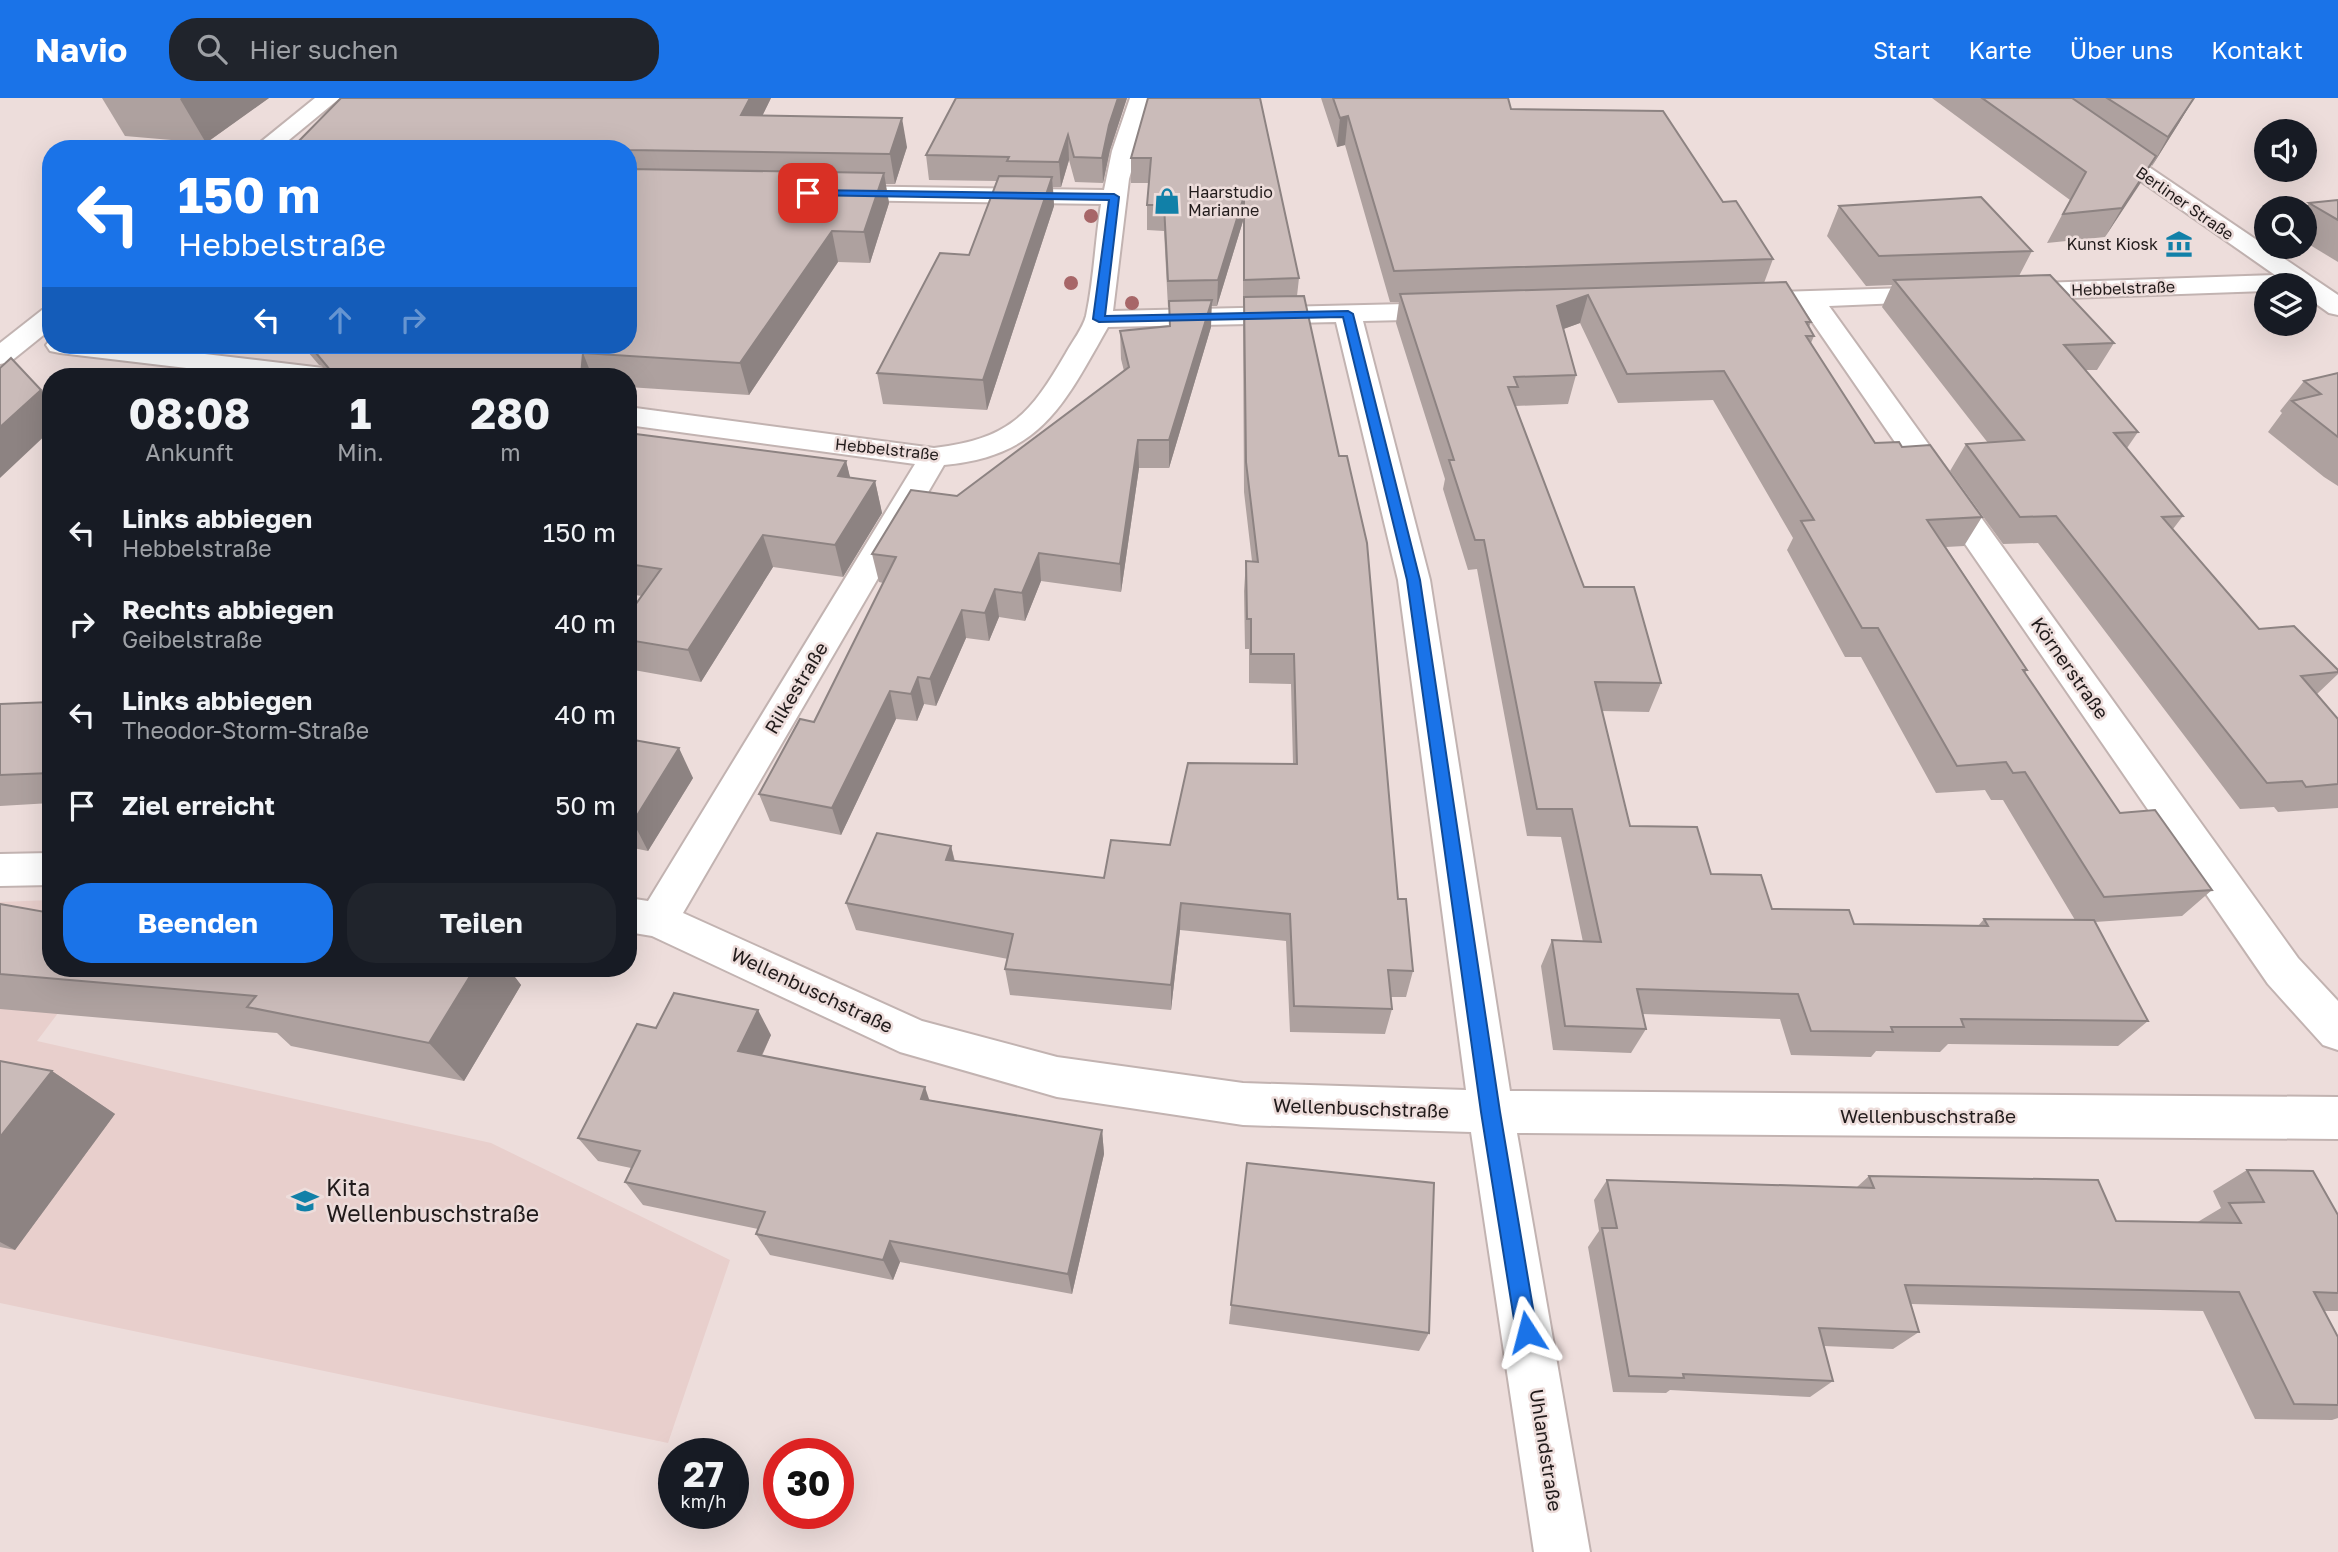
<!DOCTYPE html>
<html lang="de">
<head>
<meta charset="utf-8">
<style>
  :root { --surface:#171b24; --page:#20242c; --text:#f1f3f6; --muted:#9ea1a6; --accent:#1a73e8 }
  body { margin:0; font-family:"Golos Text",sans-serif; background:var(--page); color:var(--text); height:100vh; display:flex; flex-direction:column; font-size:26px; white-space:nowrap }
  * { box-sizing:border-box; margin:0 }
  p { font-size:23px; color:var(--muted) }
  .icon { flex:none; width:38px; height:38px; fill:none; stroke:currentColor; stroke-width:2; stroke-linecap:round; stroke-linejoin:round }
  .map { position:relative; flex:1; overflow:hidden }
  .sheet { position:absolute; left:42px; top:270px; width:595px; height:609px; display:flex; flex-direction:column; background:var(--surface); border-radius:28px; box-shadow:0 7px 28px #0002 }
  .sheet>* { flex:none }
  .banner { position:absolute; left:42px; top:42px; width:595px; height:214px; border-radius:28px; box-shadow:0 7px 28px #0002; background:#1a73e8; color:#fff; overflow:hidden }
  .tools { position:absolute; left:2254px; top:21px; display:grid; gap:14px }
  .tools a { display:grid; place-items:center; width:63px; height:63px; border-radius:50%; background:var(--surface); box-shadow:0 7px 28px #0002; font-size:35px }
  .speed { position:absolute; left:658px; top:1340px; display:flex; gap:14px; font-size:35px; font-weight:700; text-align:center }
  .speed>* { display:grid; place-content:center; width:91px; height:91px; border-radius:50%; background:var(--surface); box-shadow:0 7px 28px #0002; line-height:1 }
  .speed small { font-size:18px; font-weight:400 }
  .speed .limit { border:10px solid #d22; background:#fff; color:#111 }
  .pin { position:absolute; display:grid; place-items:center; width:60px; height:60px; color:#fff; margin:-30px; border-radius:14px; box-shadow:0 4px 10px #0006 }
  .me { position:absolute; width:77px; margin:-38px; rotate:351deg; stroke-linejoin:round; filter:drop-shadow(0 0 5px #0008) }
  .turn { display:flex; align-items:center; gap:24px; height:147px; padding:0 21px; font-size:32px }
  .turn .icon { width:91px; height:91px; stroke-width:2.5 }
  .turn b { display:block; font-size:49px; line-height:60px }
  .lanes { display:flex; align-items:center; height:66px; padding:0 21px; background:#0003; justify-content:center; gap:35px; direction:ltr }
  .lanes .off { opacity:.35 }
  .eta { display:flex; justify-content:space-evenly; align-items:center; height:119px; text-align:center }
  .eta b { font-size:42px; font-weight:700; line-height:49px }
  .primary-button { display:flex; gap:14px; margin-top:auto; padding:14px 21px }
  .primary-button a { flex:1; height:80px; border-radius:28px; background:var(--accent); color:#fff; font-size:28px; font-weight:700; line-height:80px; text-align:center }
  .primary-button a+a { background:var(--page); color:var(--text) }
  ul { padding:0; list-style:none }
  li { display:flex; align-items:center; gap:21px; height:91px; padding:0 21px }
  li div { flex:1 }
  li b { display:block; font-size:26px }
  li em { font-style:normal }
  header { display:flex; align-items:center; gap:42px; box-sizing:border-box; height:98px; padding:0 35px; background:var(--accent); color:#fff }
  header strong { font-size:33px }
  nav { display:flex; gap:38px; margin-inline-start:auto; font-size:24px }
  .search { width:490px; height:63px; background:var(--page); display:flex; align-items:center; gap:18px; box-sizing:border-box; padding:0 24px; border-radius:28px; color:var(--muted); font-size:26px }
  .map>svg:first-child { display:block }
  .built { fill:#e8cfcc }
  .lines { fill:none; stroke-linecap:round; stroke-linejoin:round }
  .street-casing { stroke:#c2b3b1; stroke-width:4 }
  .secondary-casing { stroke:#c2b3b1; stroke-width:4 }
  .street { fill:#fff; fill-rule:evenodd }
  .secondary { fill:#fff; fill-rule:evenodd }
  .tree { fill:#a76668 }
  .wall { fill:#aea19f; fill-rule:evenodd }
  .shaded-wall { fill:#8d8382 }
  .building { fill:#cabbb9; stroke:#8d8382; stroke-width:2 }
  .route { fill:#1a73e8; stroke:#114b97; stroke-width:2 }
  .labels { text-anchor:middle; stroke-width:5; stroke-linejoin:round; paint-order:stroke }
  .far-poi-label { font-size:16px; fill:#211b1b; stroke:#eddddb; text-anchor:start }
  .far-street-label { font-size:16px; fill:#211b1b; stroke:#eddddb }
  .street-label { font-size:19px; fill:#211b1b; stroke:#eddddb }
  .near-poi-label { font-size:23px; fill:#211b1b; stroke:#eddddb; text-anchor:start }
</style>
</head>
<body>
<header>
<strong>Navio</strong>
<div class="search"><svg class="icon" aria-label="search" viewBox="0 0 24 24"><circle cx="10" cy="10" r="6"/><path d="M15 15l6 6"/></svg>Hier suchen</div>
<nav><a>Start</a><a>Karte</a><a>Über uns</a><a>Kontakt</a></nav>
</header>
<div class="map">
<svg width="2338" height="1454" viewBox="0 0 2338 1454">
  <rect width="100%" height="100%" fill="#eddddb"/>
  <polygon class="built" points="51,802 51,870 92,870 37,943 491,1045 730,1162 668,1345 0,1205 0,804"/>
  <g class="lines">
    <defs>
      <g id="street">
        <path d="M1130 0H1152L1129 81 1113 213 1448 205 1457 207 1461 213 1457 219 1448 221 1363 223 1430 482 1510 993 2338 999V1041L1517 1035 1590 1454H1534L1471 1034 1243 1027 1057 999 900 954 652 838 628 834V800L648 803 915 366 628 327V309L934 350C1008 341 1029 319 1066 255 1072 244 1083 230 1086 218 1094 181 1095 143 1101 106L836 102 828 100 824 95 828 90 836 88 1104 92 1112 53ZM1336 224 1398 482 1466 992 1243 985 1057 959 922 923 683 815 944 367C1042 358 1064 306 1108 229Z"/>
        <polygon points="2022,0 2047,0 2338,197 2338,217 2329,215 2305,198 2305,187 2266,187 2266,193 2012,202 2003,200 1999,194 2003,188 2012,186 2275,177"/>
        <polygon points="1938,189 1947,191 1951,197 1947,203 1829,208 2298,860 2338,903 2338,952 2323,947 2268,886 1802,209 1746,211 1737,209 1733,203 1737,197 1746,195"/>
        <polygon points="51,241 51,247 128,247 323,270 333,272 337,278 254,278 60,255 50,253 46,247"/>
        <polygon points="51,755 51,787 0,788 0,756"/>
      </g>
      <g id="secondary">
        <polygon points="315,0 340,0 278,51 252,51"/>
        <polygon points="51,210 51,231 10,264 0,266 0,245 42,212"/>
      </g>
    </defs>
    <use href="#street" class="street-casing"/>
    <use href="#secondary" class="secondary-casing"/>
    <use href="#street" class="street"/>
    <use href="#secondary" class="secondary"/>
  </g>
  <g class="tree">
    <circle cx="1091" cy="118" r="7"/>
    <circle cx="1071" cy="185" r="7"/>
    <circle cx="1132" cy="205" r="7"/>
  </g>
  <g class="wall">
    <polygon points="102,0 269,0 206,45 125,38"/>
    <polygon points="341,0 771,0 762,18 907,49 895,86 885,86 889,105 870,165 838,164 749,297 628,289 628,278 328,278 322,268 319,267 302,247 628,247 628,51"/>
    <polygon points="956,0 1127,0 1110,52 1103,85 1075,84 1069,62 1061,89 1053,89 1054,108 987,312 883,306 877,275 969,157 997,83 929,82 926,57"/>
    <polygon points="1260,0 1299,180 1297,198 1398,801 1413,873 1406,899 1391,899 1392,911 1385,936 1290,934 1286,843 1180,832 1171,912 1010,897 1005,871 1008,861 856,832 846,805 951,748 955,763 1104,780 1170,747 1293,666 1291,586 1249,585 1249,551 1245,551 1244,493 1246,463 1252,463 1244,394 1243,229 1244,208 1243,208 1243,123 1217,208 1211,208 1211,229 1169,370 1139,370 1121,494 1041,483 1025,523 999,519 989,543 966,540 936,608 924,606 917,623 896,621 841,737 770,723 759,696 814,624 883,485 879,484 872,456 957,398 1124,273 1121,261 1120,233 1169,228 1169,209 1168,209 1164,133 1147,132 1147,107 1149,85 1131,85 1131,60"/>
    <path d="M1321 0H1508L1511 11 1723 104 1773 161 1764 185 1811 224 1809 229 1814 238 1811 245 1875 345 1902 349 1982 419 1964 448 1946 449 2027 572 2025 575 2120 715 2212 792 2182 818 2095 824 2148 923 2118 948 1948 946 1940 954 1876 953 1871 959 1791 957 1780 921 1643 916 1646 931 1631 955 1553 952 1541 868 1552 842 1583 844 1561 739 1527 738 1477 471 1468 472 1443 391 1445 381 1396 225 1399 204H1390L1345 47 1337 49ZM1580 225 1618 305 1713 302 1793 440 1787 452 1845 559H1861L1936 695 1985 692 1991 702H2003L2075 822 1984 821 1978 828 1854 826 1772 811 1711 776 1630 728 1602 613 1649 614 1661 585 1584 489 1515 308 1568 306 1576 277 1563 231Z"/>
    <polygon points="1932,0 2194,0 2179,25 2152,68 2151,67 2105,139 2047,145 2070,102"/>
    <polygon points="2338,102 2338,164 2305,144 2305,112 2309,105"/>
    <polygon points="1839,108 2032,153 2019,178 2114,245 2097,272 2085,272 2138,334 2127,350 2183,418 2173,431 2259,531 2338,572 2338,576 2317,596 2338,621 2338,710 2278,714 2274,709 2240,711 2038,445 2003,446 1950,373 1966,346 1988,345 1882,209 1892,187 1866,188 1827,138"/>
    <polygon points="2338,275 2338,388 2324,379 2268,334 2282,315 2280,313 2304,283"/>
    <polygon points="628,335 846,363 850,380 875,383 882,415 843,479 773,469 701,584 628,571 628,517 642,498 628,496"/>
    <polygon points="51,604 51,705 0,708 0,606"/>
    <polygon points="628,641 693,680 648,753 628,749"/>
    <polygon points="0,806 51,870 508,870 521,887 464,983 291,948 277,935 0,911"/>
    <polygon points="656,930 771,937 762,958 930,1002 1102,1032 1104,1056 1072,1196 900,1164 893,1182 770,1157 756,1136 758,1131 643,1107 625,1084 631,1070 598,1063 578,1040"/>
    <polygon points="0,963 52,973 115,1016 15,1152 0,1149"/>
    <polygon points="1247,1065 1429,1235 1419,1253 1229,1226"/>
    <polygon points="2247,1072 2338,1117 2338,1213 2324,1213 2338,1239 2338,1320 2332,1322 2255,1321 2203,1213 1911,1206 1919,1234 1893,1251 1824,1248 1833,1283 1810,1299 1670,1292 1666,1295 1613,1294 1588,1149 1599,1133 1594,1102 1607,1082 1857,1089 1869,1078 2116,1123 2196,1125 2221,1110 2213,1093"/>
  </g>
  <g class="shaded-wall">
    <polygon points="181,0 269,0 206,45 180,1"/>
    <polygon points="750,0 771,0 748,47 741,17"/>
    <polygon points="1118,0 1127,0 1110,52 1103,85 1102,60 1109,27"/>
    <polygon points="2194,0 2179,25 2152,68 2168,39"/>
    <polygon points="1348,18 1345,47 1337,49 1340,20"/>
    <polygon points="902,20 907,49 895,86 890,56"/>
    <polygon points="1068,37 1069,62 1061,89 1059,64"/>
    <polygon points="2156,58 2140,86 2105,139 2122,110"/>
    <polygon points="884,75 889,105 870,165 864,134"/>
    <polygon points="1052,79 1054,108 987,312 983,282"/>
    <polygon points="1244,98 1243,123 1217,208 1218,182"/>
    <polygon points="832,133 838,164 749,297 740,265"/>
    <polygon points="1588,197 1580,225 1550,236 1557,208"/>
    <polygon points="1212,202 1211,229 1169,370 1169,342"/>
    <polygon points="583,255 592,278 581,278"/>
    <polygon points="41,292 51,305 51,332 0,380 0,329"/>
    <polygon points="1138,342 1139,370 1121,494 1120,466"/>
    <polygon points="846,363 854,395 838,378"/>
    <polygon points="875,383 882,415 843,479 835,447"/>
    <polygon points="763,437 773,469 701,584 688,552"/>
    <polygon points="1039,455 1041,483 1025,523 1022,495"/>
    <polygon points="995,491 999,519 989,543 985,515"/>
    <polygon points="962,512 966,540 936,608 930,581"/>
    <polygon points="918,579 924,606 917,623 911,596"/>
    <polygon points="890,593 896,621 841,737 832,710"/>
    <polygon points="679,650 693,680 648,753 633,724"/>
    <polygon points="951,748 957,775 946,762"/>
    <polygon points="1181,805 1180,832 1171,912 1171,887"/>
    <polygon points="475,870 508,870 521,887 464,983 429,945"/>
    <polygon points="758,912 771,937 752,978 738,953"/>
    <polygon points="52,973 115,1016 15,1152 0,1144 0,1039"/>
    <polygon points="925,989 933,1013 921,1001"/>
    <polygon points="1102,1032 1104,1056 1072,1196 1068,1176"/>
    <polygon points="890,1143 900,1164 893,1182 883,1162"/>
  </g>
  <g class="building">
    <polygon points="341,0 750,0 741,17 902,20 890,56 628,52 628,51 291,51"/>
    <polygon points="956,0 1118,0 1109,27 1102,60 1074,59 1068,37 1059,64 1007,63 1009,59 926,57"/>
    <polygon points="1148,0 1260,0 1299,180 1244,182 1244,98 1218,182 1168,183 1164,107 1147,107 1151,60 1131,60"/>
    <polygon points="1333,0 1508,0 1511,11 1663,13 1723,104 1736,103 1773,161 1394,173 1348,18 1340,20"/>
    <polygon points="1982,0 2072,0 2156,58 2122,110 2063,116 2086,74"/>
    <polygon points="2107,0 2194,0 2168,39"/>
    <polygon points="628,71 884,75 864,134 832,133 740,265 583,255 581,278 335,278 311,249 321,248 320,247 628,247"/>
    <polygon points="999,78 1052,79 983,282 877,275 940,155 969,157"/>
    <polygon points="1981,99 2032,153 1879,158 1839,108"/>
    <polygon points="2338,102 2338,122 2309,105"/>
    <polygon points="2050,177 2114,245 2064,247 2138,334 2114,335 2183,418 2162,419 2259,531 2294,528 2338,572 2338,574 2301,578 2338,621 2338,686 2306,689 2302,683 2267,685 2056,418 2020,419 1966,346 2024,342 1894,182"/>
    <polygon points="1786,184 1811,224 1806,224 1814,238 1806,238 1875,345 1899,344 1902,349 1930,347 1982,419 1927,422 2027,572 2023,572 2120,715 2155,712 2212,792 2104,799 2025,674 2013,675 2006,664 1957,668 1878,530 1862,530 1801,423 1814,422 1724,273 1627,276 1588,197 1557,208 1576,277 1514,279 1518,289 1508,289 1584,489 1634,489 1661,585 1595,584 1630,728 1697,729 1711,776 1761,777 1772,811 1849,812 1854,826 1988,828 1984,821 2094,822 2148,923 1961,921 1964,929 1891,929 1893,934 1811,933 1798,896 1637,891 1646,931 1565,928 1552,842 1601,844 1572,711 1537,711 1484,442 1475,442 1449,362 1454,362 1400,196"/>
    <polygon points="1304,198 1339,358 1347,358 1367,445 1398,801 1406,801 1413,873 1388,872 1392,911 1294,908 1290,816 1181,805 1171,887 1005,871 1013,836 846,805 877,735 951,748 946,762 1104,780 1111,742 1170,747 1188,665 1297,666 1294,556 1251,556 1251,521 1247,521 1246,463 1258,464 1246,364 1244,199"/>
    <polygon points="1212,202 1169,342 1138,342 1120,466 1039,455 1022,495 995,491 985,515 962,512 930,581 918,579 911,596 890,593 832,710 759,696 800,621 814,624 896,459 872,456 911,392 957,398 1129,269 1120,233 1170,228 1169,203"/>
    <polygon points="11,260 41,292 0,329 0,270"/>
    <polygon points="2338,275 2338,339 2292,303 2321,296 2304,283"/>
    <polygon points="628,335 846,363 838,378 875,383 835,447 763,437 688,552 628,542 628,517 661,471 628,466"/>
    <polygon points="51,604 51,675 0,677 0,606"/>
    <polygon points="628,641 679,650 633,724 628,723"/>
    <polygon points="0,806 51,815 51,870 475,870 429,945 247,909 256,898 0,876"/>
    <polygon points="674,895 758,912 738,953 925,989 921,1001 1102,1032 1068,1176 890,1143 883,1162 756,1136 765,1114 625,1084 640,1053 578,1040 637,926 656,930"/>
    <polygon points="0,963 52,973 0,1039"/>
    <polygon points="1247,1065 1434,1085 1429,1235 1231,1207"/>
    <polygon points="2247,1072 2313,1073 2338,1117 2338,1195 2314,1194 2338,1239 2338,1307 2294,1306 2239,1194 1905,1187 1919,1234 1819,1230 1833,1283 1683,1276 1684,1280 1629,1278 1602,1130 1617,1130 1607,1082 1874,1090 1869,1078 2098,1082 2116,1123 2241,1125 2229,1105 2264,1104"/>
  </g>
  <polygon class="route" points="808,92 1114,96 1119,99 1105,218 1348,213 1353,216 1420,482 1500,1014 1537,1234 1534,1241 1527,1245 1519,1241 1516,1234 1481,1014 1407,482 1343,219 1099,224 1093,221 1109,102 804,97 804,93"/>
  <defs>
    <symbol id="shop-bare" viewBox="-9 -9 18 18"><path d="M-5-2.5h2.3a2.7 3.5 0 0 1 5.4 0H5L5.5 6h-11ZM-1.5-2.5h3a1.5 2.3 0 0 0-3 0Z" fill="#1180a8" stroke="#eddddb" stroke-width="2.5" paint-order="stroke"/></symbol>
    <symbol id="museum-bare" viewBox="-9 -9 18 18"><path d="M0-6L6-3V-2H-6V-3ZM-5-1h2V3h-2ZM-1-1h2V3h-2ZM3-1h2V3H3ZM-6 4H6V6H-6Z" fill="#1180a8" stroke="#eddddb" stroke-width="2.5" paint-order="stroke"/></symbol>
    <symbol id="school-bare" viewBox="-9 -9 18 18"><path d="M0-5L7-2L0 1L-7-2ZM-4 1L0 2.5L4 1V4Q0 6-4 4Z" fill="#1180a8" stroke="#eddddb" stroke-width="2.5" paint-order="stroke"/></symbol>
  </defs>
  <g fill-rule="evenodd">
    <use href="#shop-bare" x="1148" y="84" width="38" height="38"/>
    <use href="#museum-bare" x="2160" y="127" width="38" height="38"/>
    <use href="#school-bare" x="286" y="1084" width="38" height="38"/>
  </g>
  <g class="labels">
    <g class="far-poi-label">
      <text x="1188" y="100">Haarstudio<tspan x="1188" dy="18">Marianne</tspan></text>
      <text x="2158" y="152" text-anchor="end">Kunst Kiosk</text>
    </g>
    <g class="far-street-label">
      <text transform="translate(2185 105) rotate(35)" y="6">Berliner Straße</text>
      <text transform="translate(2123 190) rotate(-2)" y="6">Hebbelstraße</text>
      <text transform="translate(887 351) rotate(6)" y="6">Hebbelstraße</text>
    </g>
    <g class="street-label">
      <text transform="translate(2070 570) rotate(55)" y="7">Körnerstraße</text>
      <text transform="translate(796 590) rotate(-59)" y="7">Rilkestraße</text>
      <text transform="translate(812 892) rotate(25)" y="7">Wellenbuschstraße</text>
      <text transform="translate(1361 1010) rotate(2)" y="7">Wellenbuschstraße</text>
      <text x="1928" y="1025">Wellenbuschstraße</text>
      <text transform="translate(1546 1352) rotate(81)" y="7">Uhlandstraße</text>
    </g>
    <g class="near-poi-label">
      <text x="326" y="1098">Kita<tspan x="326" dy="26">Wellenbuschstraße</tspan></text>
    </g>
  </g>
</svg>
<div class="tools">
<a><svg class="icon" aria-label="sound" viewBox="0 0 24 24"><path d="M4 9h4l5-4v14l-5-4H4zM17 9q2 3 0 6"/></svg></a>
<a><svg class="icon" aria-label="search" viewBox="0 0 24 24"><circle cx="10" cy="10" r="6"/><path d="M15 15l6 6"/></svg></a>
<a><svg class="icon" aria-label="layers" viewBox="0 0 24 24"><path d="M12 4l9 5-9 5-9-5zM3 14l9 5 9-5"/></svg></a>
</div>
<div class="speed"><div>27<small>km/h</small></div><div class="limit">30</div></div>
<div class="pin" style="left:808px;top:95px;background:#d93025"><svg class="icon" aria-label="arrive" viewBox="0 0 24 24"><path d="M6 21V4h12l-3 4 3 4H6"/></svg></div>
<svg class="me" style="left:1527px;top:1234px" viewBox="-20 -20 40 40"><path d="M0-17L14 15 0 8-14 15z" fill="#1a73e8" stroke="#fff" stroke-width="4"/></svg>
<div class="banner">
<div class="turn"><svg class="icon" aria-label="left" viewBox="0 0 24 24"><path d="M17 20v-9H6M10 6l-5 5 5 5"/></svg><div><b>150 m</b>Hebbelstraße</div></div>
<div class="lanes"><svg class="icon" aria-label="left" viewBox="0 0 24 24"><path d="M17 20v-9H6M10 6l-5 5 5 5"/></svg><svg class="icon off" aria-label="ahead" viewBox="0 0 24 24"><path d="M12 20V5M6 11l6-6 6 6"/></svg><svg class="icon off" aria-label="right" viewBox="0 0 24 24"><path d="M7 20v-9h11M14 6l5 5-5 5"/></svg></div>
</div>
<section class="sheet">
<div class="eta">
<div><b>08:08</b><p>Ankunft</p></div>
<div><b>1</b><p>Min.</p></div>
<div><b>280</b><p>m</p></div>
</div>
<ul>
<li><svg class="icon" aria-label="left" viewBox="0 0 24 24"><path d="M17 20v-9H6M10 6l-5 5 5 5"/></svg><div><b>Links abbiegen</b><p>Hebbelstraße</p></div><em>150 m</em></li>
<li><svg class="icon" aria-label="right" viewBox="0 0 24 24"><path d="M7 20v-9h11M14 6l5 5-5 5"/></svg><div><b>Rechts abbiegen</b><p>Geibelstraße</p></div><em>40 m</em></li>
<li><svg class="icon" aria-label="left" viewBox="0 0 24 24"><path d="M17 20v-9H6M10 6l-5 5 5 5"/></svg><div><b>Links abbiegen</b><p>Theodor-Storm-Straße</p></div><em>40 m</em></li>
<li><svg class="icon" aria-label="arrive" viewBox="0 0 24 24"><path d="M6 21V4h12l-3 4 3 4H6"/></svg><div><b>Ziel erreicht</b></div><em>50 m</em></li>
</ul>
<div class="primary-button"><a>Beenden</a><a>Teilen</a></div>
</section>
</div>
</body>
</html>
